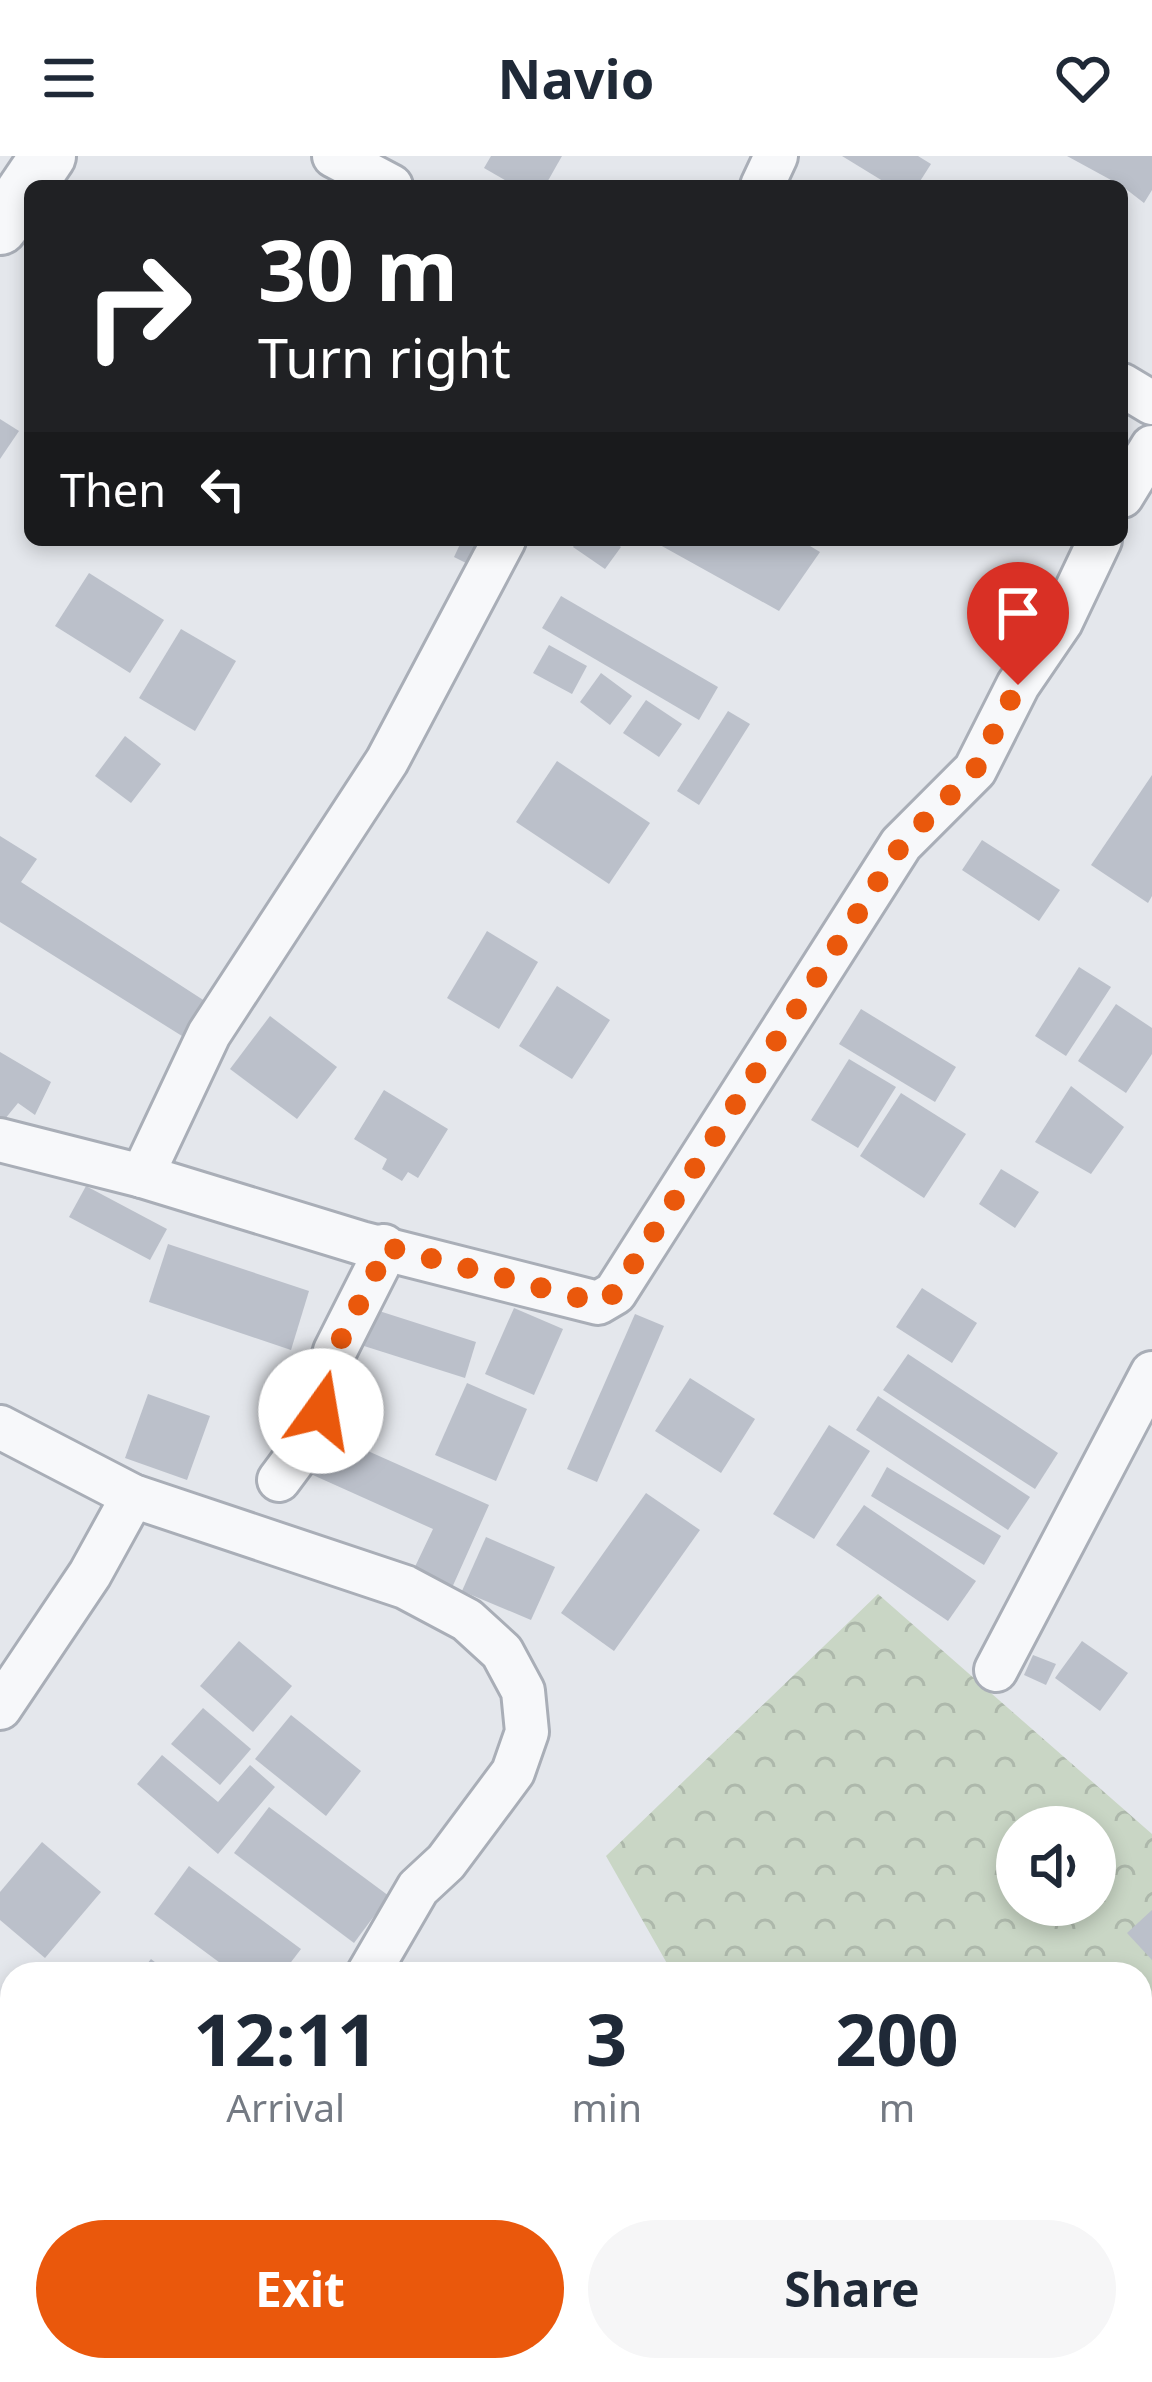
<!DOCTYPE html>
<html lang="en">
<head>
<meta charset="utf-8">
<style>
  :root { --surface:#fff; --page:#f6f6f7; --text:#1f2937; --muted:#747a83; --accent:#ea580c }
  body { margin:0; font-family:"Noto Sans",sans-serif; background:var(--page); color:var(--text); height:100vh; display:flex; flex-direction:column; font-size:45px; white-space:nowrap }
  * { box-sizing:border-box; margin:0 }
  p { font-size:39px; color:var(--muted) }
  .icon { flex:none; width:66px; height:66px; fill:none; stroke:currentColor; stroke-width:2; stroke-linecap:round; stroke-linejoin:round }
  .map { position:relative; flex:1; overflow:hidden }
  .drawer { position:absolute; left:0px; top:1806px; width:1152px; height:420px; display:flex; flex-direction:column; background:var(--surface); border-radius:36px 36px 0 0; box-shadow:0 6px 18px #0003 }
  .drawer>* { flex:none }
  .guide { position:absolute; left:24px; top:24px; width:1104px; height:366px; border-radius:18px; box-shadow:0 6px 18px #0003; background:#202124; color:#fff; overflow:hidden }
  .fabs { position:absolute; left:996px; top:1650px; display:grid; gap:24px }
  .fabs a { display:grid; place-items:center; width:120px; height:120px; border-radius:50%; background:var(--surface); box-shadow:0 6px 18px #0003; font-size:60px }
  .pin { position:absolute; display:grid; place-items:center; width:102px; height:102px; color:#fff; margin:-123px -51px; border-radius:50% 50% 50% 0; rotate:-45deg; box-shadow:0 0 12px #0007 }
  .pin .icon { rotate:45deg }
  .me { position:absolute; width:132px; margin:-66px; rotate:13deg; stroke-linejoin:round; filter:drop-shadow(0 0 9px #0008) }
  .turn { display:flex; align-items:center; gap:42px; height:252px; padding:0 36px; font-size:54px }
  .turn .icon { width:156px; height:156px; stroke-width:2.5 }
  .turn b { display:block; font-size:84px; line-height:102px }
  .then { display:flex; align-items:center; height:114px; padding:0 36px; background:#0003; gap:24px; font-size:45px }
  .eta { display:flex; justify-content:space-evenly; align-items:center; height:204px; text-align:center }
  .eta b { font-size:72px; font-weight:700; line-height:84px }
  .action { display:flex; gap:24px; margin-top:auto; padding:24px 36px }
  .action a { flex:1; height:138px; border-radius:72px; background:var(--accent); color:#fff; font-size:48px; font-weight:700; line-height:138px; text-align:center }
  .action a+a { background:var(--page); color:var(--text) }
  header { display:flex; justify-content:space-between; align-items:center; height:156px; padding:0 36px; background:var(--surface); font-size:54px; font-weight:700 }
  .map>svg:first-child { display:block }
  .forest { fill:url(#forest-crowns); fill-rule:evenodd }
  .building { fill:#bbc0ca }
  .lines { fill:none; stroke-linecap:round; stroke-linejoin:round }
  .minor-casing { stroke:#a9aeb7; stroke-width:48 }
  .tertiary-casing { stroke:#a9aeb7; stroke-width:60 }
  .minor { stroke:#f7f8fa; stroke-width:42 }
  .tertiary { stroke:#f7f8fa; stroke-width:54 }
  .route { stroke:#ea580c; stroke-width:21; stroke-dasharray:0 37.8 }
</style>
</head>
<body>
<header><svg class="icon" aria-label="menu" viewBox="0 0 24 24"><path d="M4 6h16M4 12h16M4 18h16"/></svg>Navio<svg class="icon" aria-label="heart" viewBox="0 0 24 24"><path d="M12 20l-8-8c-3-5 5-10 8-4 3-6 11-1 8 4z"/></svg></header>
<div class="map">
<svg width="1152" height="2226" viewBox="0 0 1152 2226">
  <defs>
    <pattern id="forest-crowns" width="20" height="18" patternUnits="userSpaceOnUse" patternTransform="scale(3)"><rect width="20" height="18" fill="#c9d6c5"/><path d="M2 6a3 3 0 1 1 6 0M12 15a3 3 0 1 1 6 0" fill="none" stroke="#adb8ab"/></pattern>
  </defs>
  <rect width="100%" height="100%" fill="#e4e7ec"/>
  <path class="forest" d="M878 1438 1152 1678V2226H662L645 2214H1140V1818H673L606 1700ZM1017 1671H1095V1749H1017Z"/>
  <g class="building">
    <polygon points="491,0 562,0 545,30 515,30 484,12"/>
    <polygon points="842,0 918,0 931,8 917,30 891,30"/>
    <polygon points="1067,0 1152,0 1152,34 1144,47 1122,30"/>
    <polygon points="0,263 19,275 0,303"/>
    <polygon points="462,384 489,384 482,415 454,401"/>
    <polygon points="578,384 611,384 621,391 605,413 573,391"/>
    <polygon points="651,384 800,384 820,396 779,455"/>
    <polygon points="89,417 164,464 130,517 55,470"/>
    <polygon points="561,440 718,531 699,564 542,472"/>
    <polygon points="181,473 236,505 195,575 139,542"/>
    <polygon points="549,489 587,510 572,538 533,517"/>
    <polygon points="601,517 632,540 610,569 580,546"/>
    <polygon points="646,544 682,568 659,601 623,577"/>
    <polygon points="728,555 750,568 699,649 677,635"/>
    <polygon points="125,580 161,608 131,647 95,620"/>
    <polygon points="557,605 650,667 609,728 516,666"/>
    <polygon points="1152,619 1152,740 1148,747 1091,709"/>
    <polygon points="0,680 37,703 21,726 211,849 190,885 0,766"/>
    <polygon points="982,684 1060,734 1039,765 962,714"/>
    <polygon points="487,775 538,806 499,873 447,842"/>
    <polygon points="1079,811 1111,831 1066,900 1035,880"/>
    <polygon points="557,830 610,864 572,923 519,890"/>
    <polygon points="1116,848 1152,872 1152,898 1126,937 1078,905"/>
    <polygon points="861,853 956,911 935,946 839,888"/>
    <polygon points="270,860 337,911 297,963 230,913"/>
    <polygon points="0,896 51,926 35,959 18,947 0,969"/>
    <polygon points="849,903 896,931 858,992 811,964"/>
    <polygon points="1071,930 1124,971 1091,1018 1035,986"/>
    <polygon points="384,934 448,973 418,1022 408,1016 402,1025 382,1013 387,1003 354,983"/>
    <polygon points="901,937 966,978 924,1042 860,1000"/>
    <polygon points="1001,1013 1039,1036 1015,1072 979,1048"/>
    <polygon points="86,1030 167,1073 150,1104 69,1061"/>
    <polygon points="168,1088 309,1135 291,1194 149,1146"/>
    <polygon points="922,1132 977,1167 952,1207 896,1171"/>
    <polygon points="514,1152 563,1173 534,1239 485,1218"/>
    <polygon points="376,1154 476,1186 465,1222 364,1190"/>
    <polygon points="635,1158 664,1170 597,1326 567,1313"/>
    <polygon points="908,1198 1058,1297 1035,1333 883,1234"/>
    <polygon points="690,1222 755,1263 721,1317 655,1275"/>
    <polygon points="467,1227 527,1253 496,1325 435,1299"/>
    <polygon points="148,1238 210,1260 187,1324 125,1302"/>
    <polygon points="878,1240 1030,1341 1008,1374 856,1274"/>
    <polygon points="829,1269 870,1295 814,1383 773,1358"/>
    <polygon points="323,1275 489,1349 451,1434 412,1417 433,1373 304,1315"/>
    <polygon points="887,1311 1001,1380 984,1409 871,1340"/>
    <polygon points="646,1337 700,1374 614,1495 561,1457"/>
    <polygon points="864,1349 976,1425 948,1465 836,1389"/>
    <polygon points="486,1381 555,1411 531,1464 462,1435"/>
    <polygon points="239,1485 292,1530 253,1576 200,1530"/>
    <polygon points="1082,1485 1128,1517 1100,1555 1055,1522"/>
    <polygon points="1033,1499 1056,1508 1046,1529 1024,1519"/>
    <polygon points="203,1552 251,1593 220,1629 171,1588"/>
    <polygon points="291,1559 361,1615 326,1660 255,1603"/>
    <polygon points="162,1599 218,1646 250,1609 275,1631 218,1698 137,1628"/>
    <polygon points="269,1651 389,1740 354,1787 234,1697"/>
    <polygon points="42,1686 101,1736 45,1802 0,1764 0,1736"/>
    <polygon points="189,1710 301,1793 282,1818 235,1818 154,1758"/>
    <polygon points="1152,1754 1152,1804 1127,1777"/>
    <polygon points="151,1803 170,1818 139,1818"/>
    <polygon points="0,2158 12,2168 12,2214 43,2214 33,2226 0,2226"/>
  </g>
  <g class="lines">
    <defs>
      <g id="minor">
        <polyline points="334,0 391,30"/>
        <polyline points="762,30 776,0"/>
        <polyline points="1122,229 1152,247"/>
        <polyline points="1122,340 1152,291"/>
        <polyline points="0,984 142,1020 361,1087 598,1147 615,1137 901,688 975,614 1018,529 1061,466 1100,384"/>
        <polyline points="142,1020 209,878 387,605 504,384"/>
        <polyline points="0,1271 133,1340 405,1431 467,1464 502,1496 523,1535 527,1576 513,1616 446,1706 418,1732 368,1818"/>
        <polyline points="279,1324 311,1281 335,1195 378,1110 384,1090"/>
        <polyline points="996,1514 1152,1217"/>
        <polyline points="0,1552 90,1418 133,1340"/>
        <polyline points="0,1952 12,1962"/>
        <polyline points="328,2214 343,2226"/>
      </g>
      <polyline id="tertiary" points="0,71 48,0"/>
    </defs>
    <use href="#minor" class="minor-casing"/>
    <use href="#tertiary" class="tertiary-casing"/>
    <use href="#minor" class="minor"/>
    <use href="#tertiary" class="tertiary"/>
  </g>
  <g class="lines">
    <polyline class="route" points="321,1255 335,1195 378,1111 384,1090 598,1147 615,1137 902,688 975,614 1018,529"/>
  </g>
</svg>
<div class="fabs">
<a><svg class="icon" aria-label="sound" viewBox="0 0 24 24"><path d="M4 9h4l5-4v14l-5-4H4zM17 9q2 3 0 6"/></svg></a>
</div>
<div class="pin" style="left:1018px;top:529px;background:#d93025"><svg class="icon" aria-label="arrive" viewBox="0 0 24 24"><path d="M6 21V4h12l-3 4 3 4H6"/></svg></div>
<svg class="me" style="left:321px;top:1255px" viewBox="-20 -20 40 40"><circle r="19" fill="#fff"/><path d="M0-13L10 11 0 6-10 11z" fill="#ea580c"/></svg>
<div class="guide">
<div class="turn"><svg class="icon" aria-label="right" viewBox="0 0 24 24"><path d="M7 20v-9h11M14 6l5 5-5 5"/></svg><div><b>30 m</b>Turn right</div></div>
<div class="then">Then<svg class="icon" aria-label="left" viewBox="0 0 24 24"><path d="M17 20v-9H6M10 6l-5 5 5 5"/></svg></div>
</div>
<section class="drawer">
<div class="eta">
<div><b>12:11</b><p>Arrival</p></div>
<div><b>3</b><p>min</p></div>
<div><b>200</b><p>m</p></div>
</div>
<div class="action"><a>Exit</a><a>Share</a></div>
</section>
</div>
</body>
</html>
